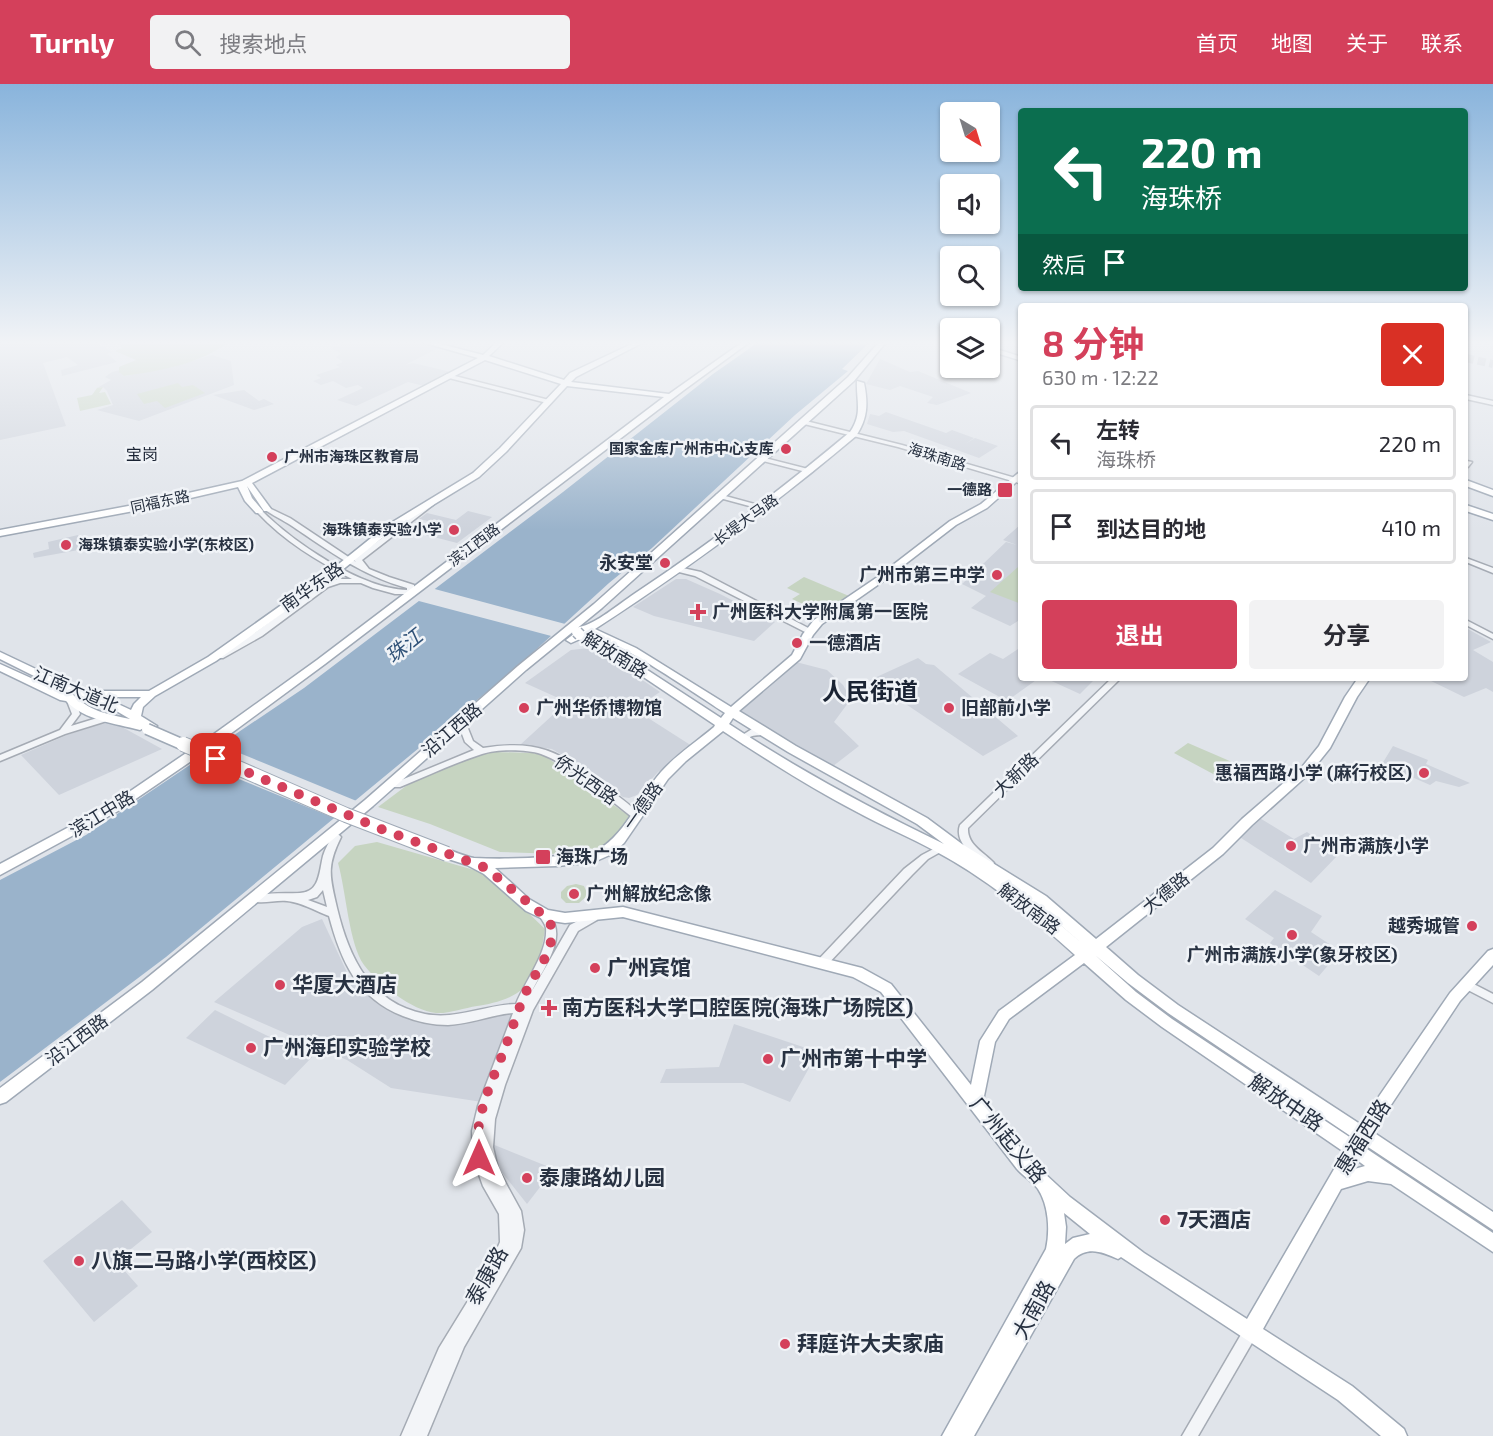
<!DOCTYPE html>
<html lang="zh">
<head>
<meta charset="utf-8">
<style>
  :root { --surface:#fff; --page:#f2f2f3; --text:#2b2b33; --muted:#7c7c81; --line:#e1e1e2; --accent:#d4405b }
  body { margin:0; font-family:"Exo 2","Noto Sans SC",sans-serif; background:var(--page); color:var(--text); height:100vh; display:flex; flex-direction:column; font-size:22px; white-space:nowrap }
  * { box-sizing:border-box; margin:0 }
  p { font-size:20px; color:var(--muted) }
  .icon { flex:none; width:33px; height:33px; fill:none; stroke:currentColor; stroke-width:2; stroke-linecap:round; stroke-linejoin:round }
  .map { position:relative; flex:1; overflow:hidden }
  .details { position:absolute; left:1018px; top:219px; width:450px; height:378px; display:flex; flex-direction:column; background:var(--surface); border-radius:6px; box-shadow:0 2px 4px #0004 }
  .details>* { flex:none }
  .guide { position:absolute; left:1018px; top:24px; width:450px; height:183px; border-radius:6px; box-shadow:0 2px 4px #0004; background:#0b6e4f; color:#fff; overflow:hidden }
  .needle { width:39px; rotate:142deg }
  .fabs { position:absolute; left:940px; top:18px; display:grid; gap:12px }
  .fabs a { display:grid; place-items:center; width:60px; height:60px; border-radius:6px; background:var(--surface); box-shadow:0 2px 4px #0004; font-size:30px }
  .pin { position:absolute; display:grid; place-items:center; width:51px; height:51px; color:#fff; margin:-26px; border-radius:12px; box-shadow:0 3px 9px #0006 }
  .me { position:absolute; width:66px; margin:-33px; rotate:0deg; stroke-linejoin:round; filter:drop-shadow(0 0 4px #0008) }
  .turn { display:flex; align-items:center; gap:21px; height:126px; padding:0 24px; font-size:27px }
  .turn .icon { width:78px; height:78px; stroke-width:2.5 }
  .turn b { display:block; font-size:42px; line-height:51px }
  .then { display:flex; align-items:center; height:57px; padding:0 24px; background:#0003; gap:12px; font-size:22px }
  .round { display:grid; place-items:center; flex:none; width:63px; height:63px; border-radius:6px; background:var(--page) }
  .headline { display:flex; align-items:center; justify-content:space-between; height:102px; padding:0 24px }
  h1 { font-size:36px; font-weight:700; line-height:45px; color:var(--accent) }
  .cta { display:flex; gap:12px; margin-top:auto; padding:12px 24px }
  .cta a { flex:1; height:69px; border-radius:6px; background:var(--accent); color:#fff; font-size:24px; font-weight:700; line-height:69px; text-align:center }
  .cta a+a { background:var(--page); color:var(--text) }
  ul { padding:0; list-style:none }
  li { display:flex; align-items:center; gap:18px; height:75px; margin:0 12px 9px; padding:0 12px; border:3px solid var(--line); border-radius:6px }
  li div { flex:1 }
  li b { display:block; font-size:22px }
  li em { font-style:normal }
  header { display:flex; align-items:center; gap:36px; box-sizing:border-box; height:84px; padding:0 30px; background:var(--accent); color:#fff }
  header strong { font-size:28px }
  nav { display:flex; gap:33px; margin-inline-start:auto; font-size:21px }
  .search { width:420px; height:54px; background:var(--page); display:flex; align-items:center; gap:15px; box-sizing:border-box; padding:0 21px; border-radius:6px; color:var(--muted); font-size:22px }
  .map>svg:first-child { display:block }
  .built { fill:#ced3dc }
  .green { fill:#c6d4c1 }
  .water { fill:#9ab3cb }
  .pier { fill:#e0e4ea }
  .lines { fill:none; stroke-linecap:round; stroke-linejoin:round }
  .major-tunnel { stroke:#bbc0c8; stroke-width:8; stroke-dasharray:8 4; stroke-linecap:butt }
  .minor-casing { stroke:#a5abb4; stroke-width:3 }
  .major-casing { stroke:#9fa9b6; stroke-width:3 }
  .minor { fill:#f3f5f8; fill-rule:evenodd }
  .major { fill:#fff; fill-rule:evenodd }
  .major-bridge-far1-casing { stroke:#9fa9b6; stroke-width:13; stroke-linecap:butt }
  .major-bridge-casing { stroke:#9fa9b6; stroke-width:16; stroke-linecap:butt }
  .major-bridge-far1 { stroke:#fff; stroke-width:10 }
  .major-bridge { stroke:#fff; stroke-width:14 }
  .route { stroke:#d4405b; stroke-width:10; stroke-dasharray:0 18 }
  .poi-dot { fill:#d4405b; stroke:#f0f3f7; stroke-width:2 }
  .labels { text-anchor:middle; stroke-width:5; stroke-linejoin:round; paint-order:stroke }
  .far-poi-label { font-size:15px; font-weight:bold; fill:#283242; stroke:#f0f3f7; text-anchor:end }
  .far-street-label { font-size:15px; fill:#283242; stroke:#f0f3f7 }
  .far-neighbourhood-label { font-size:16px; fill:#1a2333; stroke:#f0f3f7 }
  .poi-label { font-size:18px; font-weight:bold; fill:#283242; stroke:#f0f3f7; text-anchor:start }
  .street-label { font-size:18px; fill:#283242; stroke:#f0f3f7 }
  .water-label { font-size:20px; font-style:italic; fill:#305278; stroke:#f0f3f7 }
  .near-poi-label { font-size:21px; font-weight:bold; fill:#283242; stroke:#f0f3f7; text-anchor:start }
  .near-street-label { font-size:21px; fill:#283242; stroke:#f0f3f7 }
  .district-label { font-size:24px; font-weight:bold; fill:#1a2333; stroke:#f0f3f7 }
</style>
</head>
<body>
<header>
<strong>Turnly</strong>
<div class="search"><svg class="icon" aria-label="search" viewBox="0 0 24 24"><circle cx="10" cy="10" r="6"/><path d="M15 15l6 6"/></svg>搜索地点</div>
<nav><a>首页</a><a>地图</a><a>关于</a><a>联系</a></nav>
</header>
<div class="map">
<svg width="1493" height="1352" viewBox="0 0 1493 1352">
  <rect width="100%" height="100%" fill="#e0e4ea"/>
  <g class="built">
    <polygon points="0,257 93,257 93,260 97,259 112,268 107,270 117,278 62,292 61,286 78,281 67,273 43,279 66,342 0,356"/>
    <polygon points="353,257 367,257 377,261 388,257 416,257 440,263 405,281 413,279 451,288 424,302 408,298 356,322 337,316 363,304 358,301 346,304 333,297 321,301 313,297 321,294 316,291 340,283 336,281 343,278 336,273 341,270 332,264"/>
    <polygon points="212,271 231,277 234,301 139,337 97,326 113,321 107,307 103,303 97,304 111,296 105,293 112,288 120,286 126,292 186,279"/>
    <polygon points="880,275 910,288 918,287 971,309 937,321 927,319 933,313 900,302 890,306 866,300"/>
    <polygon points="244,306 259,317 264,315 274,320 254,326 213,311"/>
    <polygon points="886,328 946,349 952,346 974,354 965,360 975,354 998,362 979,374 904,347 893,348 867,340 870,330 879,332"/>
    <polygon points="468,427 492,433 457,459 426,451 442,440 419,435 427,429 456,436"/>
    <polygon points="1021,440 1021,535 1010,542 971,524 986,512 962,500 1006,458 1017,461 1003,456"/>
    <polygon points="78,451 84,465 34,474 33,469 49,465 48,458"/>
    <polygon points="676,495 686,495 720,510 775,538 754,557 654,532 633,523"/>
    <polygon points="1466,544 1491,558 1473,566 1493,578 1493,608 1486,604 1464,613 1429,596 1430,594 1466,594"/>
    <polygon points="1021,563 1022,594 1039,594 1007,617 958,590 990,569 1003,575"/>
    <polygon points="588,564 607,572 660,608 634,625 692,662 658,688 637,711 629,714 623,713 582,683 552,665 520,661 567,618 525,599 571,566"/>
    <polygon points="918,574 926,580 934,581 1018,652 983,672 870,596"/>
    <polygon points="792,577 827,586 843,601 851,615 834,638 859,662 828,686 732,628"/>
    <polygon points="1045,594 1096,594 1080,610"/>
    <polygon points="113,638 162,665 59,711 21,671 67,651 100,640"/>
    <polygon points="1393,662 1428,676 1426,680 1470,699 1459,703 1436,697 1430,701 1382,680"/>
    <polygon points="1258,733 1294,755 1307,748 1339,770 1311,799 1238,752"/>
    <polygon points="1275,806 1322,832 1311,848 1340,867 1319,892 1270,859 1274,854 1245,835"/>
    <polygon points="322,835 352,899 379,918 401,929 400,931 422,938 515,928 482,1018 391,1004 347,976 214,918 302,843"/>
    <polygon points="215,926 276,956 314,971 285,1001 186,954"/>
    <polygon points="734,940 818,968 790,1018 743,999 660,999 666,985 719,983"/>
    <polygon points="492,1060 554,1085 527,1120 493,1077"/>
    <polygon points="122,1116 152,1148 116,1177 138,1202 94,1238 43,1177"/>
  </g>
  <g class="green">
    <path d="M119 257H229C203 280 158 287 124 292L119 288V283L136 276 115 267 122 264 117 258Z"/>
    <polygon points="178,299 182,303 193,301 205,309 165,324 157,317 144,320 137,310"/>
    <polygon points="103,303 99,309 105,308 111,320 80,327 77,314 92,311 97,304"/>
    <polygon points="1018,483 1021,484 1021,520 990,508"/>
    <polygon points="804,493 849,512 831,525 811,517 803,520 792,515 800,510 787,504"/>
    <polygon points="1188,659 1232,678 1215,691 1174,669"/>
    <path d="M495 668 533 669 545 672 629 732C618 751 607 764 587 771L500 768 430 740 378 723 414 696 484 669Z"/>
    <path d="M377 758 488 790 545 845C542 866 538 887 523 904 513 915 491 920 477 922 464 924 448 930 436 929 412 927 378 899 364 881 349 860 346 807 338 779L355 762Z"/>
    <polygon points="576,800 584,802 588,811 579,819 566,819 561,814 561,808 567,802"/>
  </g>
  <polygon class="water" points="760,257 871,257 842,285 848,287 795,331 652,464 609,499 517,583 166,873 0,998 0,796 86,751 304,604 563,408 713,290"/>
  <g class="pier">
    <polygon points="431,504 569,541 555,553 415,516"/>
    <polygon points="215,659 359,718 339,736 192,676"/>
  </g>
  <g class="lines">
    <polyline class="major-tunnel" points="1466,274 1493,280"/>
    <defs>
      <g id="minor">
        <polygon points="447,290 549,316 550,317 547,319 445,293 444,292"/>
        <polygon points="1466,311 1493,317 1493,321 1466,315"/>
        <polygon points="802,336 902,361 1022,396 1022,400 898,363 800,339 799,338"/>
        <polygon points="761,373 812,386 813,387 810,389 759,376 759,374"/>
        <polygon points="1467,377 1472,378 1468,383 1466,384"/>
        <polygon points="718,410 766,423 767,424 764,426 716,413 716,411"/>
        <path d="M431 418 434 420 433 421 362 476 369 485 389 493 414 501V510H395L373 504 361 499H340L328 503 262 552 223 574H217L216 572 217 570 256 548 322 499 340 495H352C317 477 284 457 257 428V426H261C293 458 361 505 407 506V504C363 492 329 467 292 442 283 436 272 431 264 425L267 423 269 424 290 434 356 478 354 476 355 474Z"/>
        <polygon points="1466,474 1493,484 1493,489 1466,478"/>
        <polygon points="675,483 678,483 701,488 814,547 813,549 807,549 695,492 675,487"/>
        <polygon points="1466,536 1493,550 1493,555 1466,541"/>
        <path d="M1112 594H1121L968 744C967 761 984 768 994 779L993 781H985C973 772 954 758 960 741Z"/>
        <polygon points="71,614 75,617 80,630 71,642 107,631 111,634 110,636 65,650 0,677 0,671 60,646 72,630 67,617"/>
        <path d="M463 639 467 642 473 657 483 664C540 655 559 668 603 701 615 710 630 720 640 731L638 733H632C606 713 571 681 541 670 526 665 497 665 482 670 454 679 427 692 400 703H394L392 701 394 699 474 666 465 658 459 642Z"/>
        <path d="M752 645H764L768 648C764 653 756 650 750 653V658L749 660H743L741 652Z"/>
        <path d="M336 750 339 751 341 753C326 783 330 793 337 824 349 874 370 919 425 930 457 936 485 921 516 920 525 897 548 869 546 844 545 839 541 835 539 831L540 828C547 827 548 828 551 834 567 855 542 887 532 907L570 841 593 829 597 830 598 833 597 836 578 847 533 926 505 1001 495 1035 493 1063 498 1085 521 1127 524 1146 521 1164 464 1263 427 1352H401L439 1264 490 1181 500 1158 499 1130 483 1102 473 1074 472 1047 478 1022 513 929C491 931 470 940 448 941 433 941 418 938 403 932 357 914 341 877 329 832 316 827 300 818 287 817 277 816 267 819 257 818L256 815 257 812C272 808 285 810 300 809 320 808 319 788 323 772 325 765 329 758 333 751ZM323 806 327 823 308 816 317 813Z"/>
        <polygon points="941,761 944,762 946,764 944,766 928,775 912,791 826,882 822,883 818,882 817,879 818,876 904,785 922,771"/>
        <polygon points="1466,896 1493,910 1493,919 1462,903 1460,900 1462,897"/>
        <polygon points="1251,1240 1256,1242 1258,1247 1256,1252 1198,1352 1182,1352 1246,1242"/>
      </g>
      <g id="major">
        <path d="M418 257H429L483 271 498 257H505L489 272 564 296 570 289 638 257H646L576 293 571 298 669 310 744 257H751L684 306 325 580 222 656 118 727 0 791V780L110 721 214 650 317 576 664 313 567 302 506 368 479 393 392 446 341 487 216 577 155 612 143 623 141 632 157 642 155 645 151 646 145 643 140 646C114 639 86 637 66 617L60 616 0 587V580L53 604 54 602 0 575V568L59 596 88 607H149L208 573 335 483 386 442 473 389 500 364 561 300 485 276 252 399 271 425 270 427H264L247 402 252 414 263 427 262 429H256L245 417 238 403 139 426 0 452V446L139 420 242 397 478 274ZM70 608 108 622 130 635C103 629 91 628 70 608ZM103 613H141L134 620 131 626Z"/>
        <polygon points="880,257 887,257 854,297 602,524 526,586 373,722 152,906 6,1018 0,1020 0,1004 142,898 365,716 518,582 594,520 848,293"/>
        <polygon points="990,263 1022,273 1022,277 990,267"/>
        <path d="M857 297 864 299C868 319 868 334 856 352 773 422 686 486 595 545L636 564 731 623 792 571 803 550 814 536 876 494 950 437 981 420 1022 386V393L987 424 956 441 882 498 822 540 813 551 800 575 739 627 796 662 927 734 962 760 1046 812 1096 855 1213 764 1242 735 1302 683 1319 662 1345 613 1358 594H1370L1357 613 1330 664 1310 689 1252 741 1223 770 1106 863 1138 891 1178 921 1360 1040 1450 909 1488 867 1493 865V881L1460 917 1373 1048 1493 1128V1146L1365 1061 1364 1063 1493 1149V1168L1391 1100 1368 1097 1341 1105 1263 1245 1352 1302 1404 1345 1407 1352H1381L1338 1316 1121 1173 1118 1175C1102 1168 1088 1162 1074 1175L974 1352H942L1046 1165C1050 1147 1049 1122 1038 1105 1033 1098 1023 1092 1017 1085L881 908 853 893 623 833 565 839 545 836 526 827 484 790 467 781 442 773 440 770 442 767 447 765C455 768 466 773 474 774 512 776 553 773 592 769 625 754 638 714 661 688 676 671 696 658 714 643L715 641 627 582 580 555 571 559 566 556 579 546V543C596 540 619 520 634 510 709 460 781 406 850 348 863 329 856 317 857 297ZM587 550C611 551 700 613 725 629L721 634 635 578ZM733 634 788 668 917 740 944 760C869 724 799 686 729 640ZM723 647C767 676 811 704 857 728 882 742 910 753 935 767 986 794 1032 832 1075 871L999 927 980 957 971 1001 891 900 862 884 623 823 565 829 548 826 529 815 495 784 558 782 594 778 612 770 624 759 668 695 686 677ZM1004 799 1036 820 1086 863 1049 831ZM1095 871 1128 899 1168 929 1352 1053 1351 1054 1172 935 1136 908ZM1084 879 1126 916 1162 943 1344 1068 1247 1235 1144 1169 1070 1113 1029 1075 983 1017 995 958 1009 935ZM1357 1076 1365 1082 1351 1086ZM1064 1129 1090 1150 1073 1154 1065 1160 1066 1143Z"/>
        <polygon points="1466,396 1493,406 1493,412 1466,402"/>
        <polygon points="1466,421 1493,430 1493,436 1466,427"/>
      </g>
    </defs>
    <use href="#minor" class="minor-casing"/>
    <use href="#major" class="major-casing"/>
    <use href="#minor" class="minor"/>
    <use href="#major" class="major"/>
    <defs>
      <g id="major-bridge-far1">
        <polyline points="577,548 580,551"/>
        <polyline points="147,645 186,662"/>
      </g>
      <polyline id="major-bridge" points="183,660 346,731 447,770"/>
    </defs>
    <use href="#major-bridge-far1" class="major-bridge-far1-casing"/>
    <use href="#major-bridge" class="major-bridge-casing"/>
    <use href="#major-bridge-far1" class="major-bridge-far1"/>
    <use href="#major-bridge" class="major-bridge"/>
  </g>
  <linearGradient id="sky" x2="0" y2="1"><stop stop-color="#89b4dc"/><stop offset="0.58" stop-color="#f1f3f6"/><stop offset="1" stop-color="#f1f3f6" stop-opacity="0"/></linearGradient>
  <rect width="1493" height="446" fill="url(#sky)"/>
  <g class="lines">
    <path class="route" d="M216 675 381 745 486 784 549 836C560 861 536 886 526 908 518 926 512 945 505 964 492 998 472 1036 479 1074"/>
  </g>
  <g class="poi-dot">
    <circle cx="786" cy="365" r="6"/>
    <circle cx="272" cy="373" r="6"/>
    <rect x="997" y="398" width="16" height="16" rx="3"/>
    <circle cx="454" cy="446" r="6"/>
    <circle cx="66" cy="461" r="6"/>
    <circle cx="665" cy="479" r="6"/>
    <circle cx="997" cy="491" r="6"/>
    <path d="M695 519h6v6h6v6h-6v6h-6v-6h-6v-6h6z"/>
    <circle cx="797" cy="559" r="6"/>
    <circle cx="524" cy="624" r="6"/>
    <circle cx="949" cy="624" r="6"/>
    <circle cx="1424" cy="689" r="6"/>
    <circle cx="1291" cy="762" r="6"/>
    <rect x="535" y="765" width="16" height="16" rx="3"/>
    <circle cx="574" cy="810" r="6"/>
    <circle cx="1472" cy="842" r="6"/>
    <circle cx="1292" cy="851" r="6"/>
    <circle cx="595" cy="884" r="6"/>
    <circle cx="280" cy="901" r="6"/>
    <path d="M546 915h6v6h6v6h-6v6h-6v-6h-6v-6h6z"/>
    <circle cx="251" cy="964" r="6"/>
    <circle cx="768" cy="975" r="6"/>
    <circle cx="527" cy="1094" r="6"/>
    <circle cx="1165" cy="1136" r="6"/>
    <circle cx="79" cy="1177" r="6"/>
    <circle cx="785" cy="1260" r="6"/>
  </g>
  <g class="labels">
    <g class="far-poi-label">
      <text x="774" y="370">国家金库广州市中心支库</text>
      <text x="284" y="378" text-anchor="start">广州市海珠区教育局</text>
      <text x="992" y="411">一德路</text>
      <text x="442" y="451">海珠镇泰实验小学</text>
      <text x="78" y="466" text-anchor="start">海珠镇泰实验小学(东校区)</text>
    </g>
    <g class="far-street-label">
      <text transform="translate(937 373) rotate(17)" y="5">海珠南路</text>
      <text transform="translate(160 418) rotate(-12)" y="5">同福东路</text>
      <text transform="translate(746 436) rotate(-36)" y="5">长堤大马路</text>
      <text transform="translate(474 461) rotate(-37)" y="5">滨江西路</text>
    </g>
    <g class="far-neighbourhood-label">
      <text x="142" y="376">宝岗</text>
    </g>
    <g class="poi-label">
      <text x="653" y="485" text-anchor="end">永安堂</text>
      <text x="985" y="497" text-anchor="end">广州市第三中学</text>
      <text x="712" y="534">广州医科大学附属第一医院</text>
      <text x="809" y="565">一德酒店</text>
      <text x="536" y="630">广州华侨博物馆</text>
      <text x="961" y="630">旧部前小学</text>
      <text x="1412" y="695" text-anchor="end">惠福西路小学 (麻行校区)</text>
      <text x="1303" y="768">广州市满族小学</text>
      <text x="556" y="779">海珠广场</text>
      <text x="586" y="816">广州解放纪念像</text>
      <text x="1460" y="848" text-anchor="end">越秀城管</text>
      <text x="1292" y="877" text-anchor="middle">广州市满族小学(象牙校区)</text>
    </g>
    <g class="street-label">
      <text transform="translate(312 503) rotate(-35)" y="6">南华东路</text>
      <text transform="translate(615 571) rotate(31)" y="6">解放南路</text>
      <text transform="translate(76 606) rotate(23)" y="6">江南大道北</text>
      <text transform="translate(452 646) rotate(-41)" y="6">沿江西路</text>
      <text transform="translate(1016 691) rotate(-44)" y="6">大新路</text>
      <text transform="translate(586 696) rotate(35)" y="6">侨光西路</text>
      <text transform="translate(643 722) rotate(-55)" y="6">一德路</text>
      <text transform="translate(102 730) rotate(-31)" y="6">滨江中路</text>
      <text transform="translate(1166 809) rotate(-39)" y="6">大德路</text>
      <text transform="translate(1029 825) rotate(37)" y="6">解放南路</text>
      <text transform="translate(77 956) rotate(-37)" y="6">沿江西路</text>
    </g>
    <g class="water-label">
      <text transform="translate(404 562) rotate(-39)" y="7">珠江</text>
    </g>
    <g class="near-poi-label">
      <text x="607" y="891">广州宾馆</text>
      <text x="292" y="908">华厦大酒店</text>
      <text x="562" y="931">南方医科大学口腔医院(海珠广场院区)</text>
      <text x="263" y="971">广州海印实验学校</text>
      <text x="780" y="982">广州市第十中学</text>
      <text x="539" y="1101">泰康路幼儿园</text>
      <text x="1177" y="1143">7天酒店</text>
      <text x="91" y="1184">八旗二马路小学(西校区)</text>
      <text x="797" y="1267">拜庭许大夫家庙</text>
    </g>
    <g class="near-street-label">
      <text transform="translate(1286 1019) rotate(34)" y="7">解放中路</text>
      <text transform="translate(1363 1053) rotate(-58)" y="7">惠福西路</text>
      <text transform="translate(1008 1056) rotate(50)" y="7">广州起义路</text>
      <text transform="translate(487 1192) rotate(-61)" y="7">泰康路</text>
      <text transform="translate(1034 1226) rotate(-61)" y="7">大南路</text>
    </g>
    <g class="district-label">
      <text x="870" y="616">人民街道</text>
    </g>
  </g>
</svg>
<div class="fabs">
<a><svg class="needle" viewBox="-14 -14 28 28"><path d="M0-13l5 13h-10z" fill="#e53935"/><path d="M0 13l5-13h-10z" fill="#7c7c81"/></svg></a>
<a><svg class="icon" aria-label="sound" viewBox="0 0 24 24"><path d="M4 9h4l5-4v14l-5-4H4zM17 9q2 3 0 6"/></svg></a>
<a><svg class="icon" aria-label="search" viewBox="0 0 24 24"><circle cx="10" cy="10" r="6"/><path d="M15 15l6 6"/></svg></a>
<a><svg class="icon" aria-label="layers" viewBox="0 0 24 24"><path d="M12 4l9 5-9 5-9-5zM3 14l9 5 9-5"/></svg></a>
</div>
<div class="pin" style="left:216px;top:675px;background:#d93025"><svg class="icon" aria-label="arrive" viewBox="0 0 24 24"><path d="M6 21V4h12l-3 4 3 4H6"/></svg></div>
<svg class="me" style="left:479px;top:1074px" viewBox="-20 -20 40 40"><path d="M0-17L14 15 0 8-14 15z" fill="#d4405b" stroke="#fff" stroke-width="4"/></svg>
<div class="guide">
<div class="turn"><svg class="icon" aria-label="left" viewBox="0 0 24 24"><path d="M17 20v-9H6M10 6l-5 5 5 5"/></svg><div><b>220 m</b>海珠桥</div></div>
<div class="then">然后<svg class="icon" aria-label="arrive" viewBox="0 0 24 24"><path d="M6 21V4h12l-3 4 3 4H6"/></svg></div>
</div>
<section class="details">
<div class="headline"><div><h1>8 分钟</h1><p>630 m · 12:22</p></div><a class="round" style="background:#d93025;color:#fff"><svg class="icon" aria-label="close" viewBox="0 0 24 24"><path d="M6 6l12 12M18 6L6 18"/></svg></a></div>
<ul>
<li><svg class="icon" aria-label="left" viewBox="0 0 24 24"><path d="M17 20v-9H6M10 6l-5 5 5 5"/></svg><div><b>左转</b><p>海珠桥</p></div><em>220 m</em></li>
<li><svg class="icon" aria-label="arrive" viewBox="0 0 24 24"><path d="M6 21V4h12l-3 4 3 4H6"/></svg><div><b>到达目的地</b></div><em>410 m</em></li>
</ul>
<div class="cta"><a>退出</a><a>分享</a></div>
</section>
</div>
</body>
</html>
